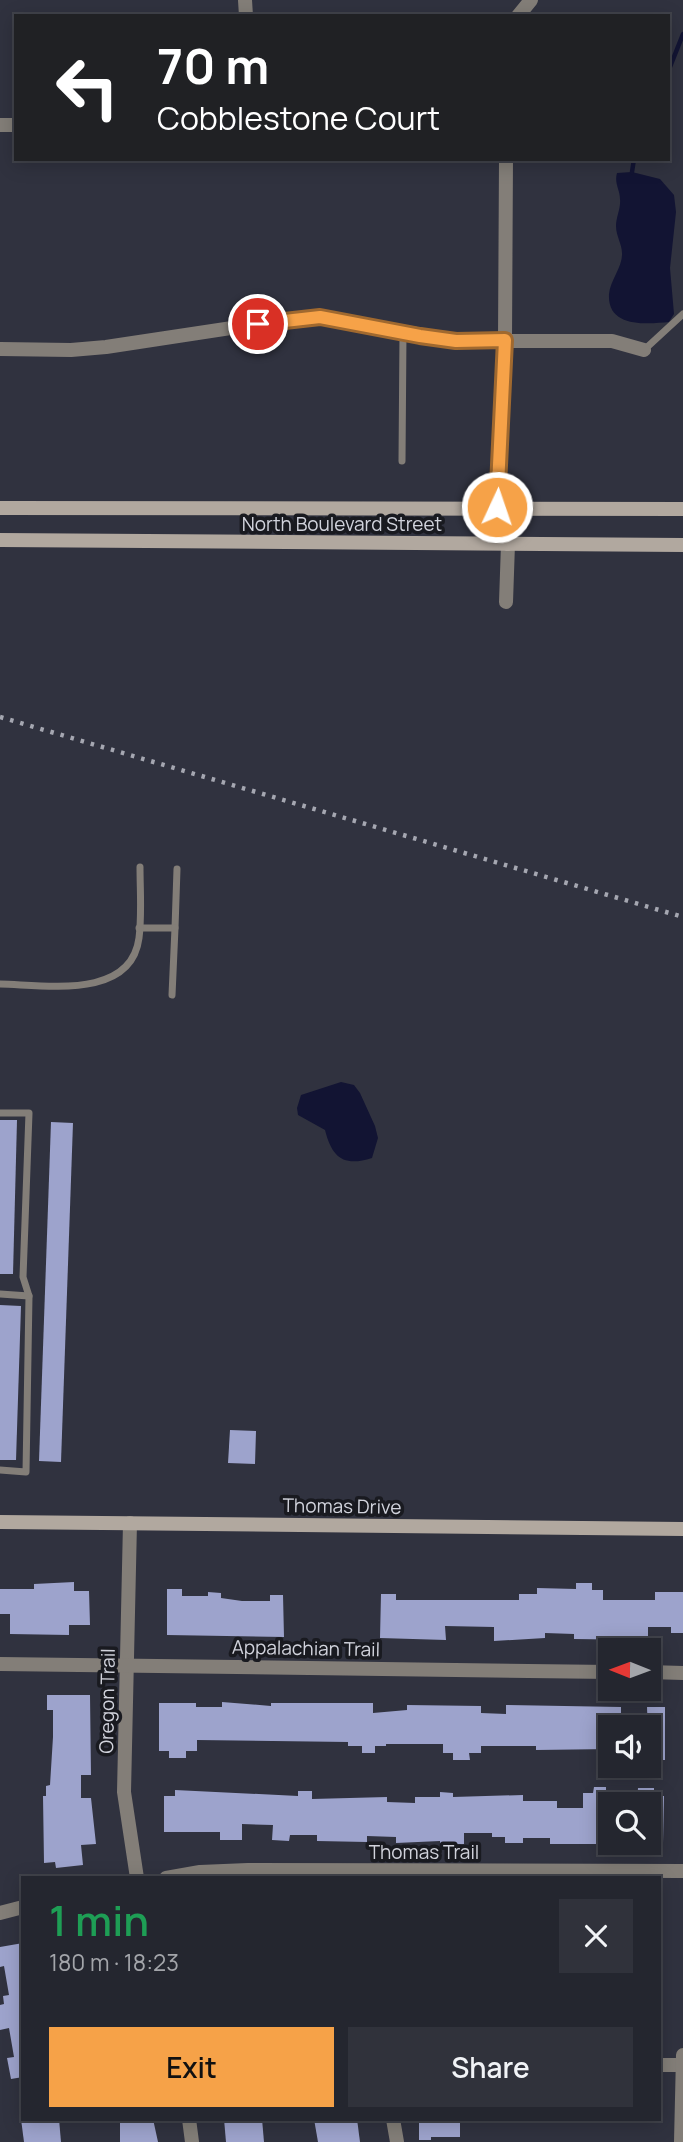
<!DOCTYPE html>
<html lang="en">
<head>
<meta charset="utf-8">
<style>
  :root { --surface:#24262f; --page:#30323b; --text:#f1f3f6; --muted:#a3a5aa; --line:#41434b; --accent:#f6a248 }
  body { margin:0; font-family:Manrope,sans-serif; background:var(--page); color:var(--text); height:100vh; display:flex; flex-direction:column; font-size:26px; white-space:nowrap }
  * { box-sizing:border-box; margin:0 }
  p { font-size:23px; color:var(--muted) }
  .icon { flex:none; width:38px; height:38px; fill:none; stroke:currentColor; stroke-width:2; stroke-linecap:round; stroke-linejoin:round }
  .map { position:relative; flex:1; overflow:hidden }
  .side { position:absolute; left:21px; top:1876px; width:640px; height:245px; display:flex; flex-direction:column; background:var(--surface); border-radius:0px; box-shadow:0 4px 18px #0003,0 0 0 2px var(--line) }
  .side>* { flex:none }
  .guide { position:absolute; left:14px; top:14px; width:656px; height:147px; border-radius:0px; box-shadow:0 4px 18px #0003,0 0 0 2px var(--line); background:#202124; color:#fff; overflow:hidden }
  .needle { width:46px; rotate:271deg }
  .buttons { position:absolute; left:598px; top:1638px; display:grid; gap:14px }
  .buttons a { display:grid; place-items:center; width:63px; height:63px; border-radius:0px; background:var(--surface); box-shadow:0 4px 18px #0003,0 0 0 2px var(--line); font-size:35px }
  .pin { position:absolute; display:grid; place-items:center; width:60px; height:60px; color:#fff; margin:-30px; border:4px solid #fff; border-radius:50%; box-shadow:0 2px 7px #0007 }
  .me { position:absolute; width:77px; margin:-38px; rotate:3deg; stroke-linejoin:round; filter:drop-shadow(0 0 5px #0008) }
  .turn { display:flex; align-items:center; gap:24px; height:147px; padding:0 28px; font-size:32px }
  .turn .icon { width:91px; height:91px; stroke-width:2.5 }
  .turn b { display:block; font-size:49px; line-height:60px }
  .round { display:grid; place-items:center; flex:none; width:74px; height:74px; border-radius:0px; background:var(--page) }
  .summary { display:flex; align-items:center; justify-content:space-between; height:119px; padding:0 28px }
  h1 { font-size:42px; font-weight:600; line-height:52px; color:#1e9e55 }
  .action { display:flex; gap:14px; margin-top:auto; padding:14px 28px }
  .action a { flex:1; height:80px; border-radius:0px; background:var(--accent); color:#111; font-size:28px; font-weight:600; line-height:80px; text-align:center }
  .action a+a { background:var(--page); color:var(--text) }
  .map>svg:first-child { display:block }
  .water { fill:#121433 }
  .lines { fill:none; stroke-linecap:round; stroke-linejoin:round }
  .stream { stroke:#121433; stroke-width:4.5 }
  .building { fill:#9da3cc }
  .lane { stroke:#837e78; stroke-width:7 }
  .street { stroke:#837e78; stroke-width:14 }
  .secondary { stroke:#b1a89f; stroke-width:14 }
  .rail { stroke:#a5a7b1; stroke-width:4.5; stroke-dasharray:3.5 7; stroke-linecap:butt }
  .route-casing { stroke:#a0692f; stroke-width:18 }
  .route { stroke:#f6a248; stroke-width:12 }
  .labels { text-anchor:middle; stroke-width:7; stroke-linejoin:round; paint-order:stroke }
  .street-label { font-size:19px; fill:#d1d3dc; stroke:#191a20 }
</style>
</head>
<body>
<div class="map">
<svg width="683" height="2142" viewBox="0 0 683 2142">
  <rect width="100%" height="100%" fill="#30323f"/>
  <g class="water">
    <path d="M632 172 660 179 674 195 676 212 670 268 674 314 669 322C647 324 607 328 609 294 610 281 623 266 622 253 622 244 616 236 616 226 616 217 621 208 620 199 620 190 614 183 617 173Z"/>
    <path d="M341 1082 354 1085 360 1093 375 1126 378 1138 372 1158C344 1167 332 1158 325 1130L298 1115 297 1108 301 1095Z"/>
  </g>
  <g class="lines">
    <g class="stream">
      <polyline points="668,72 683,34"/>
      <polyline points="632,172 634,159"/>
    </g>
  </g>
  <g class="building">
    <polygon points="0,1120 17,1120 13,1274 0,1274"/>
    <polygon points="51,1122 73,1123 61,1462 39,1461"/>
    <polygon points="0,1305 21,1306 16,1460 0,1460"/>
    <polygon points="230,1430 256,1431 255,1464 228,1463"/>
    <polygon points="74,1582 74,1591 89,1591 90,1625 69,1625 69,1635 10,1634 10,1614 0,1614 0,1589 34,1589 34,1584"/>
    <polygon points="576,1583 592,1583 592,1590 603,1590 603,1600 655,1600 655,1592 683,1592 683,1633 671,1633 671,1627 648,1627 648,1640 574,1639 574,1634 545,1633 545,1638 494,1641 494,1627 445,1626 446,1640 380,1638 381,1594 396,1594 396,1600 519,1600 519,1594 537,1594 537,1588 576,1589"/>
    <polygon points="167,1589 182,1589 182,1596 208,1596 208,1592 221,1593 221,1598 242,1601 270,1601 270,1595 283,1595 284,1637 167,1635"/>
    <polygon points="47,1695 90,1695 91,1775 81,1775 81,1798 91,1798 96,1844 81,1845 83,1865 56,1868 55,1862 44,1863 43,1796 46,1796 46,1786 50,1785 53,1737 53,1710 47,1710"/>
    <polygon points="222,1702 271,1706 271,1703 373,1703 373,1713 407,1710 407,1705 481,1706 481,1713 506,1714 506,1705 621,1707 621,1727 611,1727 611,1749 536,1750 536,1746 481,1746 481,1753 469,1753 470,1760 453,1760 453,1753 443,1753 443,1744 386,1744 386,1746 375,1746 375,1753 362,1753 362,1746 348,1746 348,1742 197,1740 197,1751 186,1751 186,1758 169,1758 169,1751 159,1751 159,1703 196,1703 196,1707 222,1707"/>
    <polygon points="647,1707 665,1707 665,1760 649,1760"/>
    <polygon points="594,1787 606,1787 606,1794 611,1794 611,1827 601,1826 601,1844 550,1844 550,1838 523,1838 523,1843 505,1843 505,1837 492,1837 492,1833 464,1833 464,1844 440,1844 440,1841 396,1843 396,1837 367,1836 367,1842 317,1841 317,1835 290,1835 289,1841 272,1840 273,1825 242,1824 242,1840 220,1840 220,1832 164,1832 164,1796 175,1796 175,1790 298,1796 298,1791 312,1791 312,1799 387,1797 387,1802 415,1803 415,1797 440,1797 440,1792 453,1793 453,1797 523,1795 523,1801 557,1801 557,1808 583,1808 583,1793 593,1793"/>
    <polygon points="638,1788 654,1788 654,1796 664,1796 663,1843 649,1843 649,1804 637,1804"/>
    <polygon points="23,1943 23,2077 11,2079 7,2058 14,2057 9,2028 0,2030 0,2005 4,2004 3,1996 9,1995 4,1966 0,1967 0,1947"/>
    <polygon points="21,2119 59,2119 61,2142 24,2142"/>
    <polygon points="120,2119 153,2119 158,2142 120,2142"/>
    <polygon points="224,2119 262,2119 264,2142 226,2142"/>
    <polygon points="314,2119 357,2119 360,2142 318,2142"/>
    <polygon points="419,2119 460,2119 460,2137 431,2137 431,2140 419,2140"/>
  </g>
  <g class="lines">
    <g class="lane">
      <polyline points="644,350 683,314"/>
      <polyline points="402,461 403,333"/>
      <polyline points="139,928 175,928 177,869"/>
      <path d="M0 984C45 985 131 1000 139 938 142 915 140 890 140 867"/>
      <polyline points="172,995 175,928"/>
      <polyline points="0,1113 29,1113 23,1277 29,1296 26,1472 0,1470"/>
      <polyline points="0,1294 29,1296"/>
    </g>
    <g class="street">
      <polyline points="245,0 246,16"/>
      <polyline points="518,16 531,0"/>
      <polyline points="0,125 16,125"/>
      <polyline points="0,349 71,350 106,347 284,320 320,317 456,341 612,341 644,350"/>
      <polyline points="497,507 505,340 506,159"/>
      <polyline points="506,602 508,544"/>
      <polyline points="130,1523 124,1792 137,1878"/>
      <polyline points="0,1664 611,1672"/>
      <polyline points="649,1672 683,1673"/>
      <polyline points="166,1878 200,1872 248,1870 683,1871"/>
      <polyline points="0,1913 23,1907"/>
      <polyline points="660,2065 682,2065"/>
      <polyline points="189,2119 192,2142"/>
      <polyline points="393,2119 397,2142"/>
      <polyline points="681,2142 683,2055"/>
    </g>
    <g class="secondary">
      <polyline points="497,507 508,544"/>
      <polyline points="0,508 683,509"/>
      <polyline points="0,540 683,545"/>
      <polyline points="0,1522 683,1529"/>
    </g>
    <polyline class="rail" points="0,717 683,917"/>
  </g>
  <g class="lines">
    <defs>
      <polyline id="route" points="258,324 320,317 420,336 456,341 505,340 497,507"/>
    </defs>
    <use href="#route" class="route-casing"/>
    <use href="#route" class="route"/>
  </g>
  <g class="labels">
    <g class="street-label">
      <text x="342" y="531">North Boulevard Street</text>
      <text transform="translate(342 1506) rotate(1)" y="7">Thomas Drive</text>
      <text transform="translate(306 1648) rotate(1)" y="7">Appalachian Trail</text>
      <text transform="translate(107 1701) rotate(-89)" y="7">Oregon Trail</text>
      <text x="424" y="1859">Thomas Trail</text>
    </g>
  </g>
</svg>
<div class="buttons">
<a><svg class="needle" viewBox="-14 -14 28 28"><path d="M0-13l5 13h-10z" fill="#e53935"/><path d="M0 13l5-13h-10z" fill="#a3a5aa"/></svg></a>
<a><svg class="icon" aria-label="sound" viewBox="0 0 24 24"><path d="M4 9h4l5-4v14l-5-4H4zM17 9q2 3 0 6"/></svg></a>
<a><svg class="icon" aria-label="search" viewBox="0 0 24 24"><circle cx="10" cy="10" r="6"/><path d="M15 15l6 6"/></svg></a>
</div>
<div class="pin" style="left:258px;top:324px;background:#d93025"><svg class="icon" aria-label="arrive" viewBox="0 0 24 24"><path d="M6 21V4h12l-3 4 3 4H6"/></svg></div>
<svg class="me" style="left:497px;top:507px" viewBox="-20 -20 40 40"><circle r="17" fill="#f6a248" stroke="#fff" stroke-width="3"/><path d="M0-11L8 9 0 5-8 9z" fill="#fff"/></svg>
<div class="guide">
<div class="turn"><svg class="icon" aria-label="left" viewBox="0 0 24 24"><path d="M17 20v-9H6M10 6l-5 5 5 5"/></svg><div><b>70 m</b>Cobblestone Court</div></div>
</div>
<section class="side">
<div class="summary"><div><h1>1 min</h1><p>180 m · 18:23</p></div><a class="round"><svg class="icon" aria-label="close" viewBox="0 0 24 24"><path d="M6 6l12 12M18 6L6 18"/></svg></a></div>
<div class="action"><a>Exit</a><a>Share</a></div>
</section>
</div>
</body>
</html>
